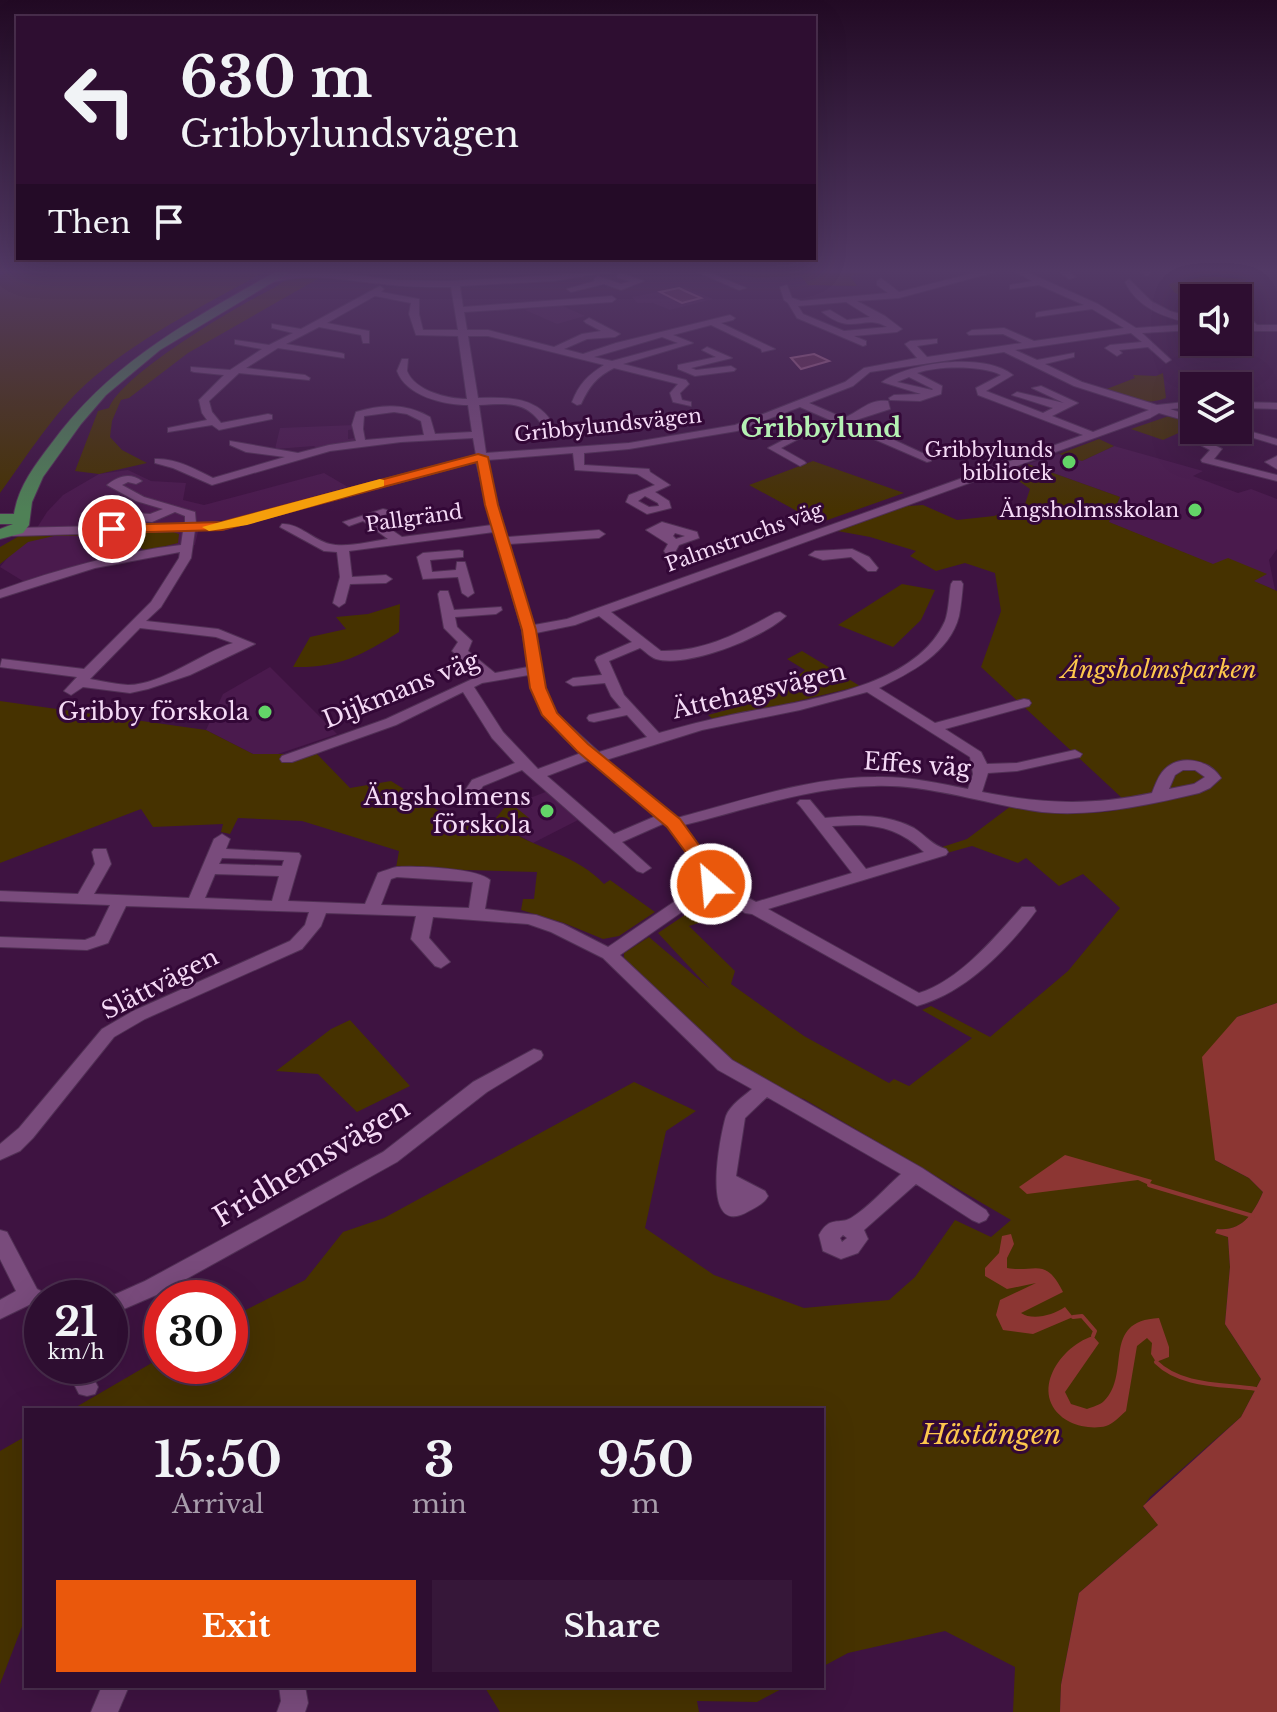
<!DOCTYPE html>
<html lang="en">
<head>
<meta charset="utf-8">
<style>
  :root { --surface:#2e0e31; --page:#361739; --text:#f1f3f6; --muted:#a79cab; --line:#492e4d; --accent:#ea580c }
  body { margin:0; font-family:"Libre Baskerville",serif; background:var(--page); color:var(--text); height:100vh; display:flex; flex-direction:column; font-size:30px; white-space:nowrap }
  * { box-sizing:border-box; margin:0 }
  p { font-size:26px; color:var(--muted) }
  .icon { flex:none; width:44px; height:44px; fill:none; stroke:currentColor; stroke-width:2; stroke-linecap:round; stroke-linejoin:round }
  .map { position:relative; flex:1; overflow:hidden }
  .drawer { position:absolute; left:24px; top:1408px; width:800px; height:280px; display:flex; flex-direction:column; background:var(--surface); border-radius:0px; box-shadow:0 8px 32px #0002,0 0 0 2px var(--line) }
  .drawer>* { flex:none }
  .top-card { position:absolute; left:16px; top:16px; width:800px; height:244px; border-radius:0px; box-shadow:0 8px 32px #0002,0 0 0 2px var(--line); background:#2e0e31; color:var(--text); overflow:hidden }
  .buttons { position:absolute; left:1180px; top:284px; display:grid; gap:16px }
  .buttons a { display:grid; place-items:center; width:72px; height:72px; border-radius:0px; background:var(--surface); box-shadow:0 8px 32px #0002,0 0 0 2px var(--line); font-size:40px }
  .speed { position:absolute; left:24px; top:1280px; display:flex; gap:16px; font-size:40px; font-weight:700; text-align:center }
  .speed>* { display:grid; place-content:center; width:104px; height:104px; border-radius:50%; background:var(--surface); box-shadow:0 8px 32px #0002,0 0 0 2px var(--line); line-height:1 }
  .speed small { font-size:20px; font-weight:400 }
  .speed .limit { border:12px solid #d22; background:#fff; color:#111 }
  .pin { position:absolute; display:grid; place-items:center; width:68px; height:68px; color:#fff; margin:-34px; border:4px solid #fff; border-radius:50%; box-shadow:0 2px 8px #0007 }
  .me { position:absolute; width:88px; margin:-44px; rotate:333deg; stroke-linejoin:round; filter:drop-shadow(0 0 6px #0008) }
  .turn { display:flex; align-items:center; gap:28px; height:168px; padding:0 32px; font-size:36px }
  .turn .icon { width:104px; height:104px; stroke-width:2.5 }
  .turn b { display:block; font-size:56px; line-height:68px }
  .then { display:flex; align-items:center; height:76px; padding:0 32px; background:#0003; gap:16px; font-size:30px }
  .eta { display:flex; justify-content:space-evenly; align-items:center; height:136px; text-align:center }
  .eta b { font-size:48px; font-weight:700; line-height:56px }
  .cta { display:flex; gap:16px; margin-top:auto; padding:16px 32px }
  .cta a { flex:1; height:92px; border-radius:0px; background:var(--accent); color:#fff; font-size:32px; font-weight:700; line-height:92px; text-align:center }
  .cta a+a { background:var(--page); color:var(--text) }
  .map>svg:first-child { display:block }
  .built { fill:#4a1a4d }
  .green { fill:#463200 }
  .water { fill:#8c3633 }
  .lines { fill:none; stroke-linecap:round; stroke-linejoin:round }
  .stream { stroke:#8c3633; stroke-width:4 }
  .building { fill:#672d51; stroke:#a26388; stroke-width:2 }
  .minor-casing { stroke:#513055; stroke-width:2 }
  .major-casing { stroke:#513055; stroke-width:2 }
  .minor { fill:#794b7c; fill-rule:evenodd }
  .major { fill:#4f8156; fill-rule:evenodd }
  .route { fill:#ea580c; stroke:#983908; stroke-width:2 }
  .slow { fill:#f59e0b }
  .poi-dot { fill:#63d468; stroke:#330837; stroke-width:3 }
  .labels { text-anchor:middle; stroke-width:6; stroke-linejoin:round; paint-order:stroke }
  .far-street-label { font-size:20px; fill:#f5daf6; stroke:#330837 }
  .far-poi-label { font-size:20px; fill:#f5daf6; stroke:#330837; text-anchor:end }
  .park-label { font-size:24px; font-style:italic; fill:#fdc74c; stroke:#330837 }
  .street-label { font-size:24px; fill:#f5daf6; stroke:#330837 }
  .poi-label { font-size:24px; fill:#f5daf6; stroke:#330837; text-anchor:end }
  .far-district-label { font-size:26px; font-weight:bold; fill:#b5f0b4; stroke:#330837 }
  .near-street-label { font-size:28px; fill:#f5daf6; stroke:#330837 }
  .near-park-label { font-size:28px; font-style:italic; fill:#fdc74c; stroke:#330837 }
</style>
</head>
<body>
<div class="map">
<svg width="1277" height="1712" viewBox="0 0 1277 1712">
  <rect width="100%" height="100%" fill="#3e1341"/>
  <g class="built">
    <polygon points="684,287 713,299 670,310 653,303 637,303 632,297"/>
    <polygon points="556,303 585,316 557,324 525,310"/>
    <polygon points="355,425 356,429 348,430 348,439 355,438 353,442 318,449 314,446 275,449 280,428"/>
    <polygon points="1114,446 1203,471 1193,476 1238,493 1251,489 1277,499 1277,549 1269,560 1275,590 1108,522 1120,497 1028,464 1059,454 1082,461"/>
    <polygon points="128,470 151,481 186,483 183,500 204,505 324,473 348,487 234,519 200,523 195,545 131,558 31,586 0,567 14,550 28,542 47,512 63,495 99,474"/>
    <polygon points="270,667 337,734 278,754 253,754 206,730 223,694"/>
    <polygon points="548,791 582,818 533,843 507,829 528,818 512,805"/>
  </g>
  <g class="green">
    <path d="M12 272H264C205 305 139 337 87 383 53 414 27 456 0 493V275Z"/>
    <polygon points="727,272 874,272 850,276 857,286 808,285 801,276 757,278"/>
    <path d="M1204 276 1247 279C1235 302 1218 298 1194 298V303L1174 292 1169 284Z"/>
    <path d="M321 277 188 353 129 398 121 400 112 421 110 437 122 450 147 463 99 474 75 471 98 411 109 408C122 374 238 305 274 288 279 285 284 280 290 278 298 275 312 277 321 277Z"/>
    <path d="M1163 373 1166 398C1145 407 1124 396 1104 390L1135 378 1133 375 1156 376Z"/>
    <polygon points="1169,416 1194,424 1194,426 1163,440 1131,429"/>
    <polygon points="1099,439 1114,446 1082,461 1059,454"/>
    <polygon points="813,461 904,493 819,523 749,485"/>
    <path d="M1028 464 1120 497 1109 522 1213 564 1228 558 1267 574 1254 581 1277 591V1003L1237 1017 1215 1160 1249 1178 1263 1192C1254 1213 1243 1232 1217 1229L1216 1233 1228 1237 1230 1267 1225 1324 1261 1379 1241 1417 1150 1497 1143 1507 1159 1524 1079 1593 1061 1685 1060 1712H1013L1015 1667 945 1631 848 1653 822 1667V1410H71L162 1357V1366H230V1318L305 1280 343 1232 384 1218 634 1082 696 1111 666 1131 645 1228 714 1275 804 1308 889 1300 915 1277 955 1220 991 1237 1011 1220 804 1099C735 1082 674 1009 624 961V953L649 937 710 989 658 933 716 894 745 909 689 926 735 971 731 984 804 1036 889 1083 894 1079 909 1086 972 1038 922 1010 931 1006 990 1037 1068 971 1120 908 1083 874 1059 886 1026 858 1018 863 972 846 947 853 939 848 967 839 1011 806C1050 810 1096 820 1134 805L1122 798 981 667 1001 611 995 573 965 563 936 571 910 556 916 551 870 537 832 530 895 507 923 505 957 520 994 516 1025 504 1030 489 1006 472Z"/>
    <polygon points="170,531 179,534 178,543 145,551 124,535 54,536 28,542 0,564 0,547 21,535"/>
    <polygon points="902,584 935,590 921,620 893,647 838,625"/>
    <path d="M400 604 399 632C360 656 340 668 293 667L310 637 346 629 336 617 368 614Z"/>
    <polygon points="802,651 860,686 715,721 708,715 749,704 768,704 772,697 805,670 787,659"/>
    <path d="M0 701 206 730 253 754H317L350 788 391 781 460 824 487 829 509 802 529 818 508 830C540 850 577 855 604 884L610 880 655 912 619 936 603 939 564 923 521 910 523 899H534L537 872 396 868 399 851 302 821 238 818 230 834 221 832 223 824 153 827 141 809 0 863Z"/>
    <polygon points="350,1020 410,1086 357,1112 318,1074 276,1071 331,1029"/>
    <polygon points="26,1436 26,1616 0,1684 0,1451"/>
    <polygon points="484,1686 787,1686 757,1702 697,1701 699,1712 500,1712"/>
  </g>
  <g class="water">
    <path d="M1277 1003V1712H1060L1061 1685 1079 1593 1158 1525 1143 1506 1241 1417 1261 1379 1225 1324 1230 1267 1228 1237 1215 1233 1217 1229C1242 1232 1254 1213 1263 1192L1249 1178 1215 1160 1202 1057 1237 1017Z"/>
    <polygon points="1065,1155 1145,1178 1152,1180 1149,1185 1138,1180 1027,1194 1019,1187"/>
    <path d="M1011 1234 1014 1244 1007 1258V1268C1036 1273 1045 1256 1063 1292L1021 1313C1033 1321 1053 1315 1065 1307L1073 1317 1033 1334 1003 1330 996 1315 1000 1300 1036 1283 1007 1289 985 1276V1268L999 1253 1002 1236Z"/>
    <path d="M1159 1318 1169 1347V1357L1156 1362 1151 1354 1152 1343 1147 1338 1137 1346 1126 1411C1120 1416 1113 1424 1106 1426 1095 1429 1080 1427 1070 1422 1027 1399 1056 1348 1093 1336L1099 1343 1065 1392 1071 1404 1087 1409C1092 1407 1100 1405 1104 1401 1132 1374 1100 1321 1159 1318Z"/>
  </g>
  <g class="lines">
    <g class="stream">
      <polyline points="1149,1185 1253,1216"/>
      <polyline points="1073,1317 1082,1316 1095,1331 1093,1336"/>
      <path d="M1156 1362C1181 1387 1224 1384 1256 1389"/>
    </g>
  </g>
  <g class="building">
    <polygon points="679,288 685,291 701,298 682,303 660,292"/>
    <polygon points="814,354 829,361 801,369 791,358"/>
  </g>
  <g class="lines">
    <defs>
      <g id="minor">
        <path d="M329 272 397 280 449 281 610 272 554 281 460 286 463 307 612 296 616 299 612 302 464 312 467 330H488L554 347 582 334 601 331 586 323 584 321 589 318 620 334 615 337 587 339 564 349 583 354 616 343 730 315 735 318 733 320 721 323 775 349 762 352 761 349 711 325 673 335 693 343 623 364 686 380 689 384 680 393 682 400 691 402V406L673 402 670 393 678 384 614 368C596 377 589 387 581 404L577 405 572 402C579 384 588 375 604 365L488 336H468L478 398C507 397 539 396 554 426L625 422 630 425 625 428 550 432 546 431C529 401 511 403 479 405L486 453 629 443 735 425 845 382 864 368 917 358 905 344 910 341 937 339V343L917 346 927 357 1022 343 1003 334 969 335 967 333 972 330 1004 328 1034 341 1124 328 1092 309 1036 317V313L1039 312 1084 305 1039 285 1010 289V285L1032 281 1016 272H1027L1098 304 1136 328 1194 324V330L1142 333 1169 358 1171 360 1166 363 1148 347 1119 350 1122 353 1117 356 1105 348 1110 345 1142 342 1131 333 1015 350 1037 360 1074 353V357L1045 364 1082 382 1157 405 1194 401V407L1170 409 1194 417V423L1159 413 1150 418 611 612 661 651C704 652 739 633 775 613L780 612 786 616C763 638 688 668 656 659 650 657 645 651 640 648L609 661 624 695 659 733C683 726 707 720 731 715 797 701 914 691 945 621 949 610 949 595 951 584L953 581H961L963 584C962 595 961 606 959 616 950 653 910 673 879 688L935 723 1024 699 1029 700 1031 703 1029 706 945 729 981 752 987 764 1017 763 1075 750 1082 754 1080 757 1017 771 988 773 982 792C1043 804 1091 806 1152 793 1155 786 1158 776 1164 770 1180 753 1210 760 1221 778L1210 788 1199 793C1148 805 1095 817 1042 812 986 805 931 784 874 786 809 787 746 810 684 825L718 873 719 882 756 902 852 873 800 806 797 803 800 800H810L825 818C855 815 886 813 914 828 925 835 933 846 946 849L948 852 946 855 768 909 919 993C960 980 994 938 1022 907H1034L1036 911C1007 950 965 993 917 1006L752 914 745 913 712 891 620 955 732 1060 922 1168 986 1210 989 1215 986 1220 979 1223 972 1220 916 1184 864 1230 868 1239 858 1253 841 1259 823 1251 819 1235C830 1215 839 1225 851 1218 869 1207 885 1188 901 1174L767 1097 745 1118 736 1176 765 1191 768 1196C764 1204 756 1207 749 1211 699 1241 720 1136 726 1116 730 1105 744 1096 752 1089L718 1070 603 958 551 932 528 924 433 917 429 938 450 962 441 968 435 966 411 939 416 916 326 913 321 926 302 949 145 1019 114 1037 33 1138 20 1151 0 1160V1144L19 1128 102 1029 133 1011 290 941 305 925 309 912 126 906 108 943 87 950 0 947V937L85 940 95 936 110 905 0 901V891L78 894 95 864 92 852 94 849H106L111 864 94 894 189 898 214 839 222 834 230 839 226 849 299 853 301 856 288 901 365 904 378 873C384 871 391 868 397 867 415 866 478 868 490 880L485 909 536 915 563 924 608 947 703 882 702 873 665 823 622 842 651 868 643 873 637 871 522 770 483 786 473 801H463L460 798 472 780 515 763 492 738 463 692 396 725 292 762H282L280 759 282 756 386 719 481 675 452 651 458 642 444 628 438 594 440 591H448L454 610 501 607 502 610 496 614 455 617 457 627 472 641 468 651 495 673 528 667 522 630 494 532 349 551 352 577 386 575 392 579 386 583 350 584 345 603 339 607 333 603 340 577 337 552 324 551 280 527 282 524C299 523 313 540 330 544 347 548 371 541 388 539L363 521 349 526 343 522 383 509 387 510V514L374 518 402 537 492 525 476 462 222 530H195L191 558 161 607 146 621 218 629 255 644 190 675 148 689 130 693 83 687 71 695 64 691 77 677 0 667 2 659 84 669 151 602 179 558 180 552 95 568 0 598V590C59 569 119 552 181 545L183 531 13 536 7 532 13 528 185 524V516L175 512 152 522 83 516 81 514 87 510 150 514 163 509 136 501 107 485C118 476 130 472 142 481L136 484 128 482 122 485 144 497 195 512 196 523 222 522 476 455 473 438 401 442 330 451 212 485 173 468 155 463V459C176 458 195 469 213 478L285 457 246 452 230 445V441L298 453 329 445 356 441 352 425 356 412C382 404 406 403 430 417L435 434 472 432 468 405C444 405 406 396 397 371L402 359H408L407 371C415 391 448 399 467 399L458 336 416 335 409 314 411 303 375 296 327 323 369 331V343H363L361 335 319 327 286 344 341 353 344 354V358L278 348 246 368 305 375 310 378 309 380 239 373 209 401 212 412 221 423 268 414 272 415V419L219 430 212 425 168 432V428L207 420 202 413 199 400 224 375 194 372 191 371V367L230 370 262 349 235 344V340L269 345 293 333 272 328V324L301 329 380 286 384 289 381 292 419 299V314L423 330H458L451 287C428 287 405 287 382 284 343 280 309 272 270 283L266 280 286 273ZM662 337 678 343 612 361 594 357ZM1004 352 1074 386 1149 410 1093 432 1052 416 1078 403 1041 386 1032 388 1064 403 1017 392 1012 395 1053 408 1043 413 986 391 1013 375C984 352 910 362 882 382L921 394 894 395 889 398 890 400 920 401 941 394 942 386 917 373C938 366 980 365 1001 375L976 388 978 395 1083 435 567 619 534 625 509 544 599 538 605 534 599 530 507 537 491 482 487 460 573 453 575 470 637 474 655 485 629 495 626 502 647 514 671 508 669 501 655 492 670 485 650 472 649 469 584 465V453L629 449 737 431 800 407 927 462 931 461V457L853 421 890 409 888 401C868 399 861 411 844 418L809 403 853 386 870 372ZM909 377 933 389 932 390 897 382ZM394 412 407 414 421 421 424 435 365 440 363 429 364 416ZM645 496 658 503 659 506 649 507 638 501ZM599 616 632 642 597 657 595 660 602 675 573 678 566 682 573 686 605 683 611 696 621 708 589 715 587 718 589 721 594 722 627 715 647 737 599 752 556 713 545 688 536 633 575 625ZM140 628 216 637 233 643C201 653 162 685 128 685 115 684 102 681 90 679ZM529 675C534 709 556 732 581 753L538 769 503 732 474 687 482 683ZM867 692 970 757 973 774 968 789C938 783 907 776 876 777 809 777 742 801 677 818L606 760 702 730 800 710ZM589 760 656 816 614 834 547 776ZM1183 770H1195L1205 777 1194 784 1169 789 1175 775ZM854 825C883 825 903 832 924 852L866 869 832 826ZM222 858 284 860 282 866 219 864ZM215 874 279 876 272 901 205 898ZM397 877 473 882 469 908 381 905 391 879ZM843 1235 847 1238 842 1242 840 1238Z"/>
        <polygon points="697,272 709,272 746,288 739,290"/>
        <path d="M977 272H995L899 298 857 301 885 316 902 329 897 332 854 336 866 341V345L863 346 797 318 788 303 784 300 780 287 787 285 792 298 801 301 888 293 877 285V281L881 278 899 292ZM846 302 870 317 847 320 830 310 822 312C853 337 863 313 887 327L844 331 803 314 798 306Z"/>
        <polygon points="1060,272 1070,272 1076,277 1069,279"/>
        <polygon points="1141,272 1151,272 1151,273 1147,276"/>
        <polygon points="621,273 644,281 621,290 604,284 571,292 567,289 595,281 594,279 598,276 621,284 631,281 618,278 617,276"/>
        <path d="M1129 279 1151 301 1170 311 1194 318V324C1166 318 1138 309 1125 282Z"/>
        <polygon points="1238,307 1257,325 1277,325 1277,331 1238,331 1238,325 1247,325 1238,316"/>
        <polygon points="707,347 732,358 691,368 696,370 731,366 736,369 734,371 695,376 678,369 678,365 716,357 702,350"/>
        <polygon points="1238,402 1277,403 1277,409 1238,408"/>
        <polygon points="1194,427 1194,430 1201,430 1195,435 1222,449 1214,459 1277,475 1277,481 1202,462 1201,460 1210,450 1182,435"/>
        <polygon points="1238,428 1277,439 1277,445 1227,430"/>
        <polygon points="797,433 806,435 781,448 804,461 806,463 800,466 768,448"/>
        <polygon points="1277,456 1277,469 1265,462"/>
        <path d="M662 522 697 532 699 538 679 545 674 554H666L664 551 668 544 646 530ZM675 533 685 536 676 539 673 536Z"/>
        <polygon points="852,549 869,557 878,568 876,571 868,571 851,557 823,560 809,555 815,551"/>
        <polygon points="459,550 463,551 463,557 430,560 432,572 456,570 457,562 465,562 474,593 468,597 462,593 458,577 423,579 417,557 423,553"/>
        <polygon points="534,1049 541,1051 543,1055 541,1059 487,1092 397,1162 161,1293 110,1315 110,1298 107,1298 145,1281 383,1152 473,1082"/>
        <polygon points="0,1230 7,1232 37,1289 50,1296 51,1298 42,1298 42,1311 29,1305 0,1319 0,1300 16,1291 0,1259"/>
        <polygon points="65,1366 87,1366 98,1387 95,1394 87,1396 79,1394"/>
        <polygon points="102,1686 129,1686 118,1712 91,1712"/>
        <polygon points="279,1686 305,1686 308,1703 305,1712 277,1712 281,1701"/>
      </g>
      <path id="major" d="M275 272H290L160 350 106 395 81 424 43 477 32 502 29 525 23 533 0 539V529L13 524H0V514H14C18 487 35 465 51 444 112 361 188 322 275 272Z"/>
    </defs>
    <use href="#minor" class="minor-casing"/>
    <use href="#major" class="major-casing"/>
    <use href="#minor" class="minor"/>
    <use href="#major" class="major"/>
  </g>
  <linearGradient id="sky" x2="0" y2="1"><stop stop-color="#220a24"/><stop offset="0.53" stop-color="#523965"/><stop offset="1" stop-color="#523965" stop-opacity="0"/></linearGradient>
  <rect width="1277" height="512" fill="url(#sky)"/>
  <polygon class="route" points="478,454 488,457 498,505 536,630 546,688 557,713 588,744 680,819 719,873 718,888 704,888 701,873 667,827 577,751 542,715 530,688 522,630 485,505 477,462 222,530 112,533 105,529 112,525 222,522"/>
  <polygon class="slow" points="380,479 384,480 384,486 247,525 209,531 202,527"/>
  <g class="poi-dot">
    <circle cx="1069" cy="462" r="8"/>
    <circle cx="1195" cy="510" r="8"/>
    <circle cx="265" cy="712" r="8"/>
    <circle cx="547" cy="811" r="8"/>
  </g>
  <g class="labels">
    <g class="far-street-label">
      <text transform="translate(608 425) rotate(-6)" y="7">Gribbylundsvägen</text>
      <text transform="translate(414 518) rotate(-8)" y="7">Pallgränd</text>
      <text transform="translate(744 537) rotate(-20)" y="7">Palmstruchs väg</text>
    </g>
    <g class="far-poi-label">
      <text x="1053" y="457">Gribbylunds<tspan x="1053" dy="23">bibliotek</tspan></text>
      <text x="1179" y="517">Ängsholmsskolan</text>
    </g>
    <g class="park-label">
      <text x="1159" y="678">Ängsholmsparken</text>
    </g>
    <g class="street-label">
      <text transform="translate(401 690) rotate(-22)" y="8">Dijkmans väg</text>
      <text transform="translate(759 691) rotate(-13)" y="8">Ättehagsvägen</text>
      <text transform="translate(917 765) rotate(4)" y="8">Effes väg</text>
      <text transform="translate(160 984) rotate(-27)" y="8">Slättvägen</text>
    </g>
    <g class="poi-label">
      <text x="249" y="720">Gribby förskola</text>
      <text x="531" y="805">Ängsholmens<tspan x="531" dy="28">förskola</tspan></text>
    </g>
    <g class="far-district-label">
      <text x="821" y="437">Gribbylund</text>
    </g>
    <g class="near-street-label">
      <text transform="translate(311 1162) rotate(-31)" y="10">Fridhemsvägen</text>
    </g>
    <g class="near-park-label">
      <text x="991" y="1444">Hästängen</text>
    </g>
  </g>
</svg>
<div class="buttons">
<a><svg class="icon" aria-label="sound" viewBox="0 0 24 24"><path d="M4 9h4l5-4v14l-5-4H4zM17 9q2 3 0 6"/></svg></a>
<a><svg class="icon" aria-label="layers" viewBox="0 0 24 24"><path d="M12 4l9 5-9 5-9-5zM3 14l9 5 9-5"/></svg></a>
</div>
<div class="speed"><div>21<small>km/h</small></div><div class="limit">30</div></div>
<div class="pin" style="left:112px;top:529px;background:#d93025"><svg class="icon" aria-label="arrive" viewBox="0 0 24 24"><path d="M6 21V4h12l-3 4 3 4H6"/></svg></div>
<svg class="me" style="left:711px;top:884px" viewBox="-20 -20 40 40"><circle r="17" fill="#ea580c" stroke="#fff" stroke-width="3"/><path d="M0-11L8 9 0 5-8 9z" fill="#fff"/></svg>
<div class="top-card">
<div class="turn"><svg class="icon" aria-label="left" viewBox="0 0 24 24"><path d="M17 20v-9H6M10 6l-5 5 5 5"/></svg><div><b>630 m</b>Gribbylundsvägen</div></div>
<div class="then">Then<svg class="icon" aria-label="arrive" viewBox="0 0 24 24"><path d="M6 21V4h12l-3 4 3 4H6"/></svg></div>
</div>
<section class="drawer">
<div class="eta">
<div><b>15:50</b><p>Arrival</p></div>
<div><b>3</b><p>min</p></div>
<div><b>950</b><p>m</p></div>
</div>
<div class="cta"><a>Exit</a><a>Share</a></div>
</section>
</div>
</body>
</html>
